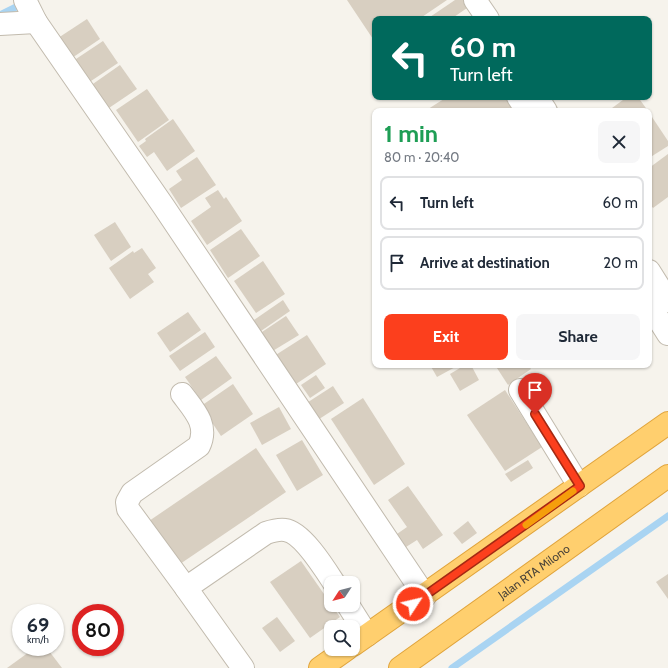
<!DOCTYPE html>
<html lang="en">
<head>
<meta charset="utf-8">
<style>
  :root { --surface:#fff; --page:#f6f6f7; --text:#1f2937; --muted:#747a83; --line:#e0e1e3; --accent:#fc3f1d }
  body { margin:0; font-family:Cabin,sans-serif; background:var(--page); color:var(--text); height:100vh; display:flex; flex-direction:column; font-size:15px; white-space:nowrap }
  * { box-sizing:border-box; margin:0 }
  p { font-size:13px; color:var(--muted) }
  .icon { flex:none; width:22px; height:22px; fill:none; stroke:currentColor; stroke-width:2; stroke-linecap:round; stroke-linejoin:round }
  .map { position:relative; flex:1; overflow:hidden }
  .sheet { position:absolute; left:372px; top:108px; width:280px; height:260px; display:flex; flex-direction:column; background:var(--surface); border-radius:8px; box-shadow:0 1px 3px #0004 }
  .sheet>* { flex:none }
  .top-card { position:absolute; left:372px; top:16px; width:280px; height:84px; border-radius:8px; box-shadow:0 1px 3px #0004; background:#00695c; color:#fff; overflow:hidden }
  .needle { width:26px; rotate:234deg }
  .fabs { position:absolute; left:324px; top:576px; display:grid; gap:8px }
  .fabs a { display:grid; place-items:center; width:36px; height:36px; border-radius:8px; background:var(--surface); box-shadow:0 1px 3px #0004; font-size:20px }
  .speed { position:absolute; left:12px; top:604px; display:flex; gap:8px; font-size:20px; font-weight:700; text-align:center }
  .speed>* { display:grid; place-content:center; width:52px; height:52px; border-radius:50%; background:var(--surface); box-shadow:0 1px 3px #0004; line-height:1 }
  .speed small { font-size:10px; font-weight:400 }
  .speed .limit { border:6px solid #d22; background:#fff; color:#111 }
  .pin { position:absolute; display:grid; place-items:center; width:34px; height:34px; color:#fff; margin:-41px -17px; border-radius:50% 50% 50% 0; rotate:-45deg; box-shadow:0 0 4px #0007 }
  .pin .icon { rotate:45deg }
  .me { position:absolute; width:44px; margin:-22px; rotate:55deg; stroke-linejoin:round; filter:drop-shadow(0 0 3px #0008) }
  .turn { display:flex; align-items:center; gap:14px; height:84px; padding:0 12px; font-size:18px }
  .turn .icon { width:52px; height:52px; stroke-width:2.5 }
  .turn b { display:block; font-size:28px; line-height:34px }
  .round { display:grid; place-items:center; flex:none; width:42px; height:42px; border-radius:8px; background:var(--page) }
  .headline { display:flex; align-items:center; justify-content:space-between; height:68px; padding:0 12px }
  h1 { font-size:24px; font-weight:700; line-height:30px; color:#1e9e55 }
  .cta { display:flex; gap:8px; margin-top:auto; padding:8px 12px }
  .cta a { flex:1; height:46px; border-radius:8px; background:var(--accent); color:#fff; font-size:16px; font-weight:700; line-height:46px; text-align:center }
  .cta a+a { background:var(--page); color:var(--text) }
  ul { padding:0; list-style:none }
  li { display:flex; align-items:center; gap:12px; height:54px; margin:0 8px 6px; padding:0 4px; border:2px solid var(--line); border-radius:8px }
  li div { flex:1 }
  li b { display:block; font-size:15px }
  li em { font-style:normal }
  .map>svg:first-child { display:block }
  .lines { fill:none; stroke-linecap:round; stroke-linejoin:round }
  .stream { stroke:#a9d4f2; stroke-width:7 }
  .building { fill:#d8cfc1 }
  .minor-casing { stroke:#c2bbae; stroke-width:24 }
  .highway-casing { stroke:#e0a43c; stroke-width:24 }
  .minor { stroke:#fff; stroke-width:22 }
  .highway { stroke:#ffcf6e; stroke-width:22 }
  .route-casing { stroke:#a42913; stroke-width:10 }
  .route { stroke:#fc3f1d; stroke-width:7 }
  .slow { stroke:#f59e0b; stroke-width:7 }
  .labels { text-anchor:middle; stroke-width:3; stroke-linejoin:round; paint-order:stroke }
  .street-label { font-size:12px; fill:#4b4439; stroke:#fff }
</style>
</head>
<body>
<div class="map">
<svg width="668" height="668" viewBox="0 0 668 668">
  <rect width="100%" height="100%" fill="#f6f3ec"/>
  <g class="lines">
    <g class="stream">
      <polyline points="0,15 24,3"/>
      <polyline points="452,668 668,516"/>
    </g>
  </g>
  <g class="building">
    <polygon points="347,0 447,0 419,19 375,19 375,42"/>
    <polygon points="455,0 465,0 470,6 451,19 427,19"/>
    <polygon points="87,19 100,39 69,60 55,40"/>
    <polygon points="103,41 118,63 88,83 73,61"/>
    <polygon points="120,65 137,89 106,110 90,86"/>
    <polygon points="147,89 169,120 138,142 116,110"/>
    <polygon points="447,97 510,97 519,111 425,111"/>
    <polygon points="627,97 638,97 648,111 608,111"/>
    <polygon points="652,117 668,141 668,146 649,158 649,119"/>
    <polygon points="173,119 195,151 167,171 154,152 147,157 139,146 146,141 145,139"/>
    <polygon points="668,154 668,197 653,208 649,203 649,168"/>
    <polygon points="197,157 216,185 181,208 169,189 182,180 176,171"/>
    <polygon points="218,190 224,199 226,197 242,221 207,245 191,221 211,207 205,198"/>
    <polygon points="115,222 131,247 111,261 94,235"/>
    <polygon points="241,229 260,256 228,278 210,250"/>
    <polygon points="142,248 156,268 148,274 154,282 130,299 109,268 133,251 134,253"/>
    <polygon points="263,261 285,294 256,313 234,281"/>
    <polygon points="283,300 290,311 261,331 254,320"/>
    <polygon points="188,312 201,330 170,352 157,333"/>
    <polygon points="286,316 299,335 271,352 259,334"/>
    <polygon points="205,332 215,347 180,371 169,356"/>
    <polygon points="307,335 326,364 290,388 271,358"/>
    <polygon points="216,356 232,378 201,400 185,377"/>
    <polygon points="430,365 459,365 437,377"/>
    <polygon points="465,365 471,365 479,380 460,391 450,374"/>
    <polygon points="495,365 528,365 531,369 508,385"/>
    <polygon points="316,375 325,388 310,398 301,385"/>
    <polygon points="233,384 253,414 221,436 201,406"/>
    <polygon points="333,386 344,403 313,423 302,406"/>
    <polygon points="505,390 542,447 505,471 467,415"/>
    <polygon points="363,398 405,464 374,485 331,419"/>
    <polygon points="279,407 291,429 262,445 250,423"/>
    <polygon points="302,440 323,475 297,491 276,455"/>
    <polygon points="256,448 286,492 180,564 149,521"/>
    <polygon points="528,460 533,468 511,482 505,474"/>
    <polygon points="408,486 443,535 423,549 417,540 406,547 397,534 407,527 388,500"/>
    <polygon points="468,521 477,533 462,544 453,533"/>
    <polygon points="301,561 340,617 310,638 270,582"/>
    <polygon points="668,574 668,599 656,582"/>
    <polygon points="277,617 295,641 280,652 262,628"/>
    <polygon points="36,647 46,647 62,668 7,668"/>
  </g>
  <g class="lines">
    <defs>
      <g id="minor">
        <polyline points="25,0 36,22 164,207 425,596"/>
        <polyline points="475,0 488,19"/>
        <polyline points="0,24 36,22"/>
        <polyline points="518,97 527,111"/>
        <polyline points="537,97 546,111"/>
        <polyline points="649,271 668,301"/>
        <polyline points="649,304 668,334"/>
        <polyline points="520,390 579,486"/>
        <path d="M182 394C194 410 209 425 199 446L132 493 127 502 128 509 186 588"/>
        <polyline points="348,605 367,635"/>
        <path d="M243 668 186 588 266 533C272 531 278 529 285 530 302 532 325 569 334 583"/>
      </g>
      <g id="highway">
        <polyline points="353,645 668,423"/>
        <polyline points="320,668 347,649"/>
        <path id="s1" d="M400 668 668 476"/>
      </g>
    </defs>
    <use href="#minor" class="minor-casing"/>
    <use href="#highway" class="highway-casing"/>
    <use href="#minor" class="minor"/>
    <use href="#highway" class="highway"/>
  </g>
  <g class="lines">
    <defs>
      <polyline id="route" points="413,604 580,486 535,414"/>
    </defs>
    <use href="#route" class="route-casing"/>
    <use href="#route" class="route"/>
    <polyline class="slow" points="526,525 573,491"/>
  </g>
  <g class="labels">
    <g class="street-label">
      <text dy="4" stroke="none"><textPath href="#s1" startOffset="165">Jalan RTA Milono</textPath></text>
    </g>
  </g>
</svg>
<div class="fabs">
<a><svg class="needle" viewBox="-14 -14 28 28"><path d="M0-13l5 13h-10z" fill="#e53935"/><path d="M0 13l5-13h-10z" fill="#747a83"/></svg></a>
<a><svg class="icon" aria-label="search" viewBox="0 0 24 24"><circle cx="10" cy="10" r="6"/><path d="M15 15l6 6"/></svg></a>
</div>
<div class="speed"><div>69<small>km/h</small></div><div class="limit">80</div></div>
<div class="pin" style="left:535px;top:414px;background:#d93025"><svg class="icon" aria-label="arrive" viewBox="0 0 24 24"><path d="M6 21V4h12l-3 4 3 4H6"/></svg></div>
<svg class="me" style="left:413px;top:604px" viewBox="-20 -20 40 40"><circle r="17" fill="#fc3f1d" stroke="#fff" stroke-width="3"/><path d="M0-11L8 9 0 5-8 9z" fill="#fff"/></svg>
<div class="top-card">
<div class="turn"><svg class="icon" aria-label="left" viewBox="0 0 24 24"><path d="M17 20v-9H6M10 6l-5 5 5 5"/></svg><div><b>60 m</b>Turn left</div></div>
</div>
<section class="sheet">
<div class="headline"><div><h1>1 min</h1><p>80 m · 20:40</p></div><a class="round"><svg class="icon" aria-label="close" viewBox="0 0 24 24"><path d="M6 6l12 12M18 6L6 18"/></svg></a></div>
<ul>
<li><svg class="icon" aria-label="left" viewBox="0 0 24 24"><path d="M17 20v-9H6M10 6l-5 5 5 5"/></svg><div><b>Turn left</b></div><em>60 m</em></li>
<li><svg class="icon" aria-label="arrive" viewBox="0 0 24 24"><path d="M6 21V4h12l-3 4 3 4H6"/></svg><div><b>Arrive at destination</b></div><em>20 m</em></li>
</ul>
<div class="cta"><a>Exit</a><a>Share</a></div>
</section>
</div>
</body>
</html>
